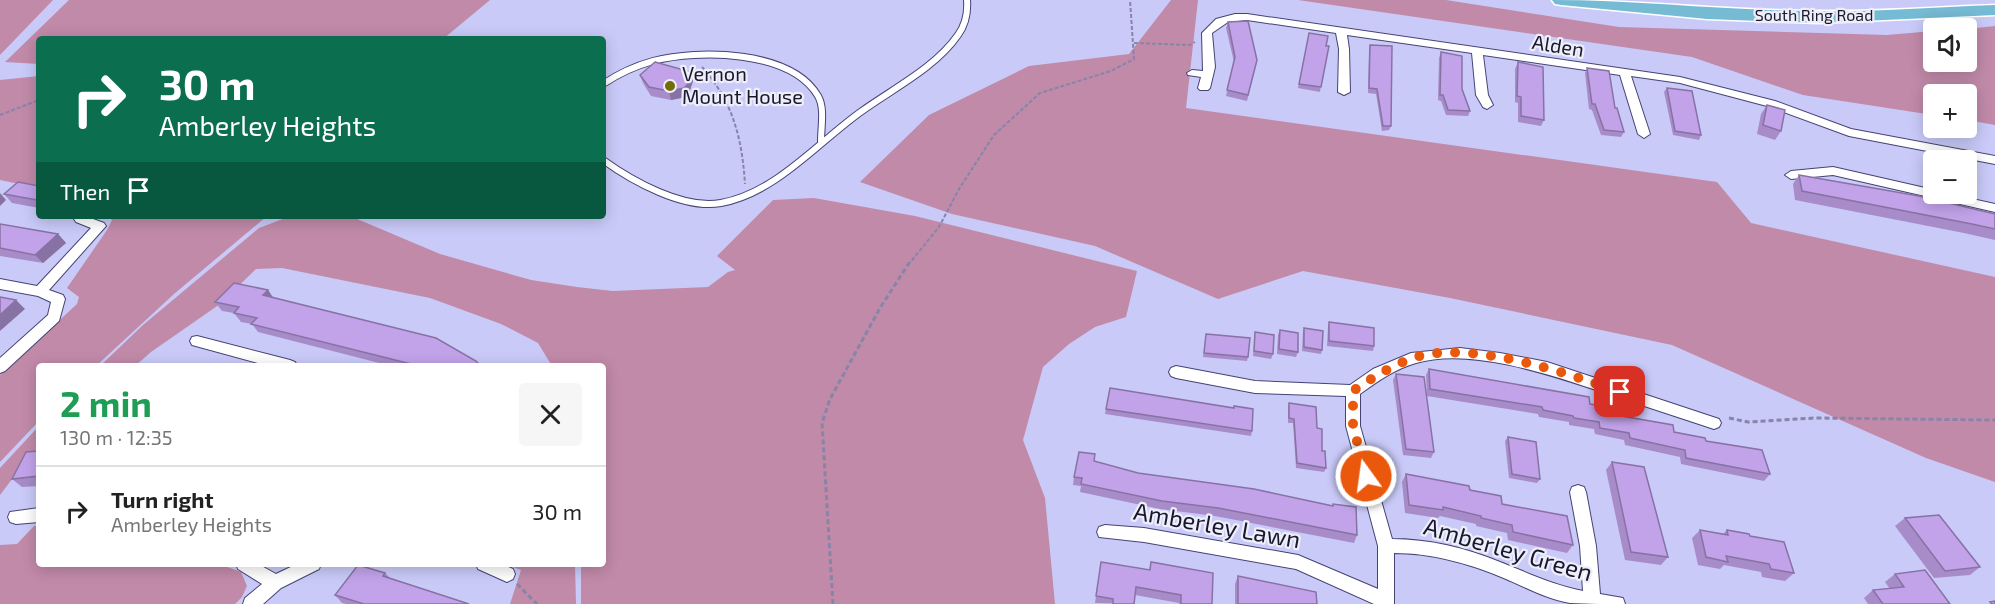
<!DOCTYPE html>
<html lang="en">
<head>
<meta charset="utf-8">
<style>
  :root { --surface:#fff; --page:#f6f6f6; --text:#222; --muted:#767676; --line:#e0e0e0 }
  body { margin:0; font-family:"Exo 2",sans-serif; background:var(--page); color:var(--text); height:100vh; display:flex; flex-direction:column; font-size:22px; white-space:nowrap }
  * { box-sizing:border-box; margin:0 }
  p { font-size:20px; color:var(--muted) }
  .icon { flex:none; width:33px; height:33px; fill:none; stroke:currentColor; stroke-width:2; stroke-linecap:round; stroke-linejoin:round }
  .map { position:relative; flex:1; overflow:hidden }
  .side { position:absolute; left:36px; top:363px; width:570px; height:204px; display:flex; flex-direction:column; background:var(--surface); border-radius:6px; box-shadow:0 3px 15px #0003 }
  .side>* { flex:none }
  .hud { position:absolute; left:36px; top:36px; width:570px; height:183px; border-radius:6px; box-shadow:0 3px 15px #0003; background:#0b6e4f; color:#fff; overflow:hidden }
  .controls { position:absolute; left:1923px; top:18px; display:grid; gap:12px }
  .controls a { display:grid; place-items:center; width:54px; height:54px; border-radius:6px; background:var(--surface); box-shadow:0 3px 15px #0003; font-size:30px }
  .pin { position:absolute; display:grid; place-items:center; width:51px; height:51px; color:#fff; margin:-26px; border-radius:12px; box-shadow:0 3px 9px #0006 }
  .me { position:absolute; width:66px; margin:-33px; rotate:346deg; stroke-linejoin:round; filter:drop-shadow(0 0 4px #0008) }
  .turn { display:flex; align-items:center; gap:21px; height:126px; padding:0 24px; font-size:27px }
  .turn .icon { width:78px; height:78px; stroke-width:2.5 }
  .turn b { display:block; font-size:42px; line-height:51px }
  .then { display:flex; align-items:center; height:57px; padding:0 24px; background:#0003; gap:12px; font-size:22px }
  .round { display:grid; place-items:center; flex:none; width:63px; height:63px; border-radius:6px; background:var(--page) }
  .head { display:flex; align-items:center; justify-content:space-between; height:102px; padding:0 24px }
  h1 { font-size:36px; font-weight:700; line-height:45px; color:#1e9e55 }
  ul { padding:0; list-style:none }
  li { display:flex; align-items:center; gap:18px; height:90px; padding:0 24px; border-top:2px solid var(--line) }
  li div { flex:1 }
  li b { display:block; font-size:22px }
  li em { font-style:normal }
  .map>svg:first-child { display:block }
  .green { fill:#c18aa9 }
  .lines { fill:none; stroke-linecap:round; stroke-linejoin:round }
  .service-casing { stroke:#454374; stroke-width:8 }
  .minor-casing { stroke:#454374; stroke-width:2 }
  .trunk-casing { stroke:#fff; stroke-width:3 }
  .path-far1 { stroke:#8585a9; stroke-width:2; stroke-dasharray:4 2; stroke-linecap:butt }
  .path { stroke:#8585a9; stroke-width:3; stroke-dasharray:5 3; stroke-linecap:butt }
  .service { stroke:#fff; stroke-width:6 }
  .minor { fill:#fff; fill-rule:evenodd }
  .trunk { fill:#76bbd4; fill-rule:evenodd }
  .wall { fill:#a78cc9 }
  .shaded-wall { fill:#8872a4 }
  .building { fill:#c2a3ea; stroke:#8872a4; stroke-width:1.5 }
  .route { stroke:#ea580c; stroke-width:10; stroke-dasharray:0 18 }
  .poi-dot { fill:#746c07; stroke:#eeeefa; stroke-width:2 }
  .labels { text-anchor:middle; stroke-width:4.5; stroke-linejoin:round; paint-order:stroke }
  .far-street-label { font-size:16px; fill:#18172c; stroke:#eeeefa }
  .street-label { font-size:20px; fill:#18172c; stroke:#eeeefa }
  .poi-label { font-size:20px; fill:#18172c; stroke:#eeeefa; text-anchor:start }
  .near-street-label { font-size:24px; fill:#18172c; stroke:#eeeefa }
</style>
</head>
<body>
<div class="map">
<svg width="1995" height="604" viewBox="0 0 1995 604">
  <rect width="100%" height="100%" fill="#c9caf8"/>
  <g class="green">
    <polygon points="0,0 53,0 0,55"/>
    <polygon points="69,0 490,0 443,39 39,39 39,64 5,62"/>
    <polygon points="1171,0 1198,0 1186,108 1717,182 1751,223 1995,277 1995,482 1926,458 1672,345 1450,298 1303,271 1218,299 1095,246 952,214 860,182 929,115 1029,66 1129,54"/>
    <polygon points="1298,0 1446,0 1619,27 1887,35 1933,31 1934,62 1966,62 1967,29 1995,26 1995,125 1967,120 1966,94 1934,94 1933,115 1803,95 1692,57"/>
    <polygon points="39,76 39,188 0,180 0,80"/>
    <polygon points="814,198 915,216 1137,271 1126,317 1095,327 1069,344 1043,367 1023,440 1045,498 1055,604 581,604 581,564 603,564 603,366 552,366 538,343 501,324 430,298 282,268 256,269 220,304 151,352 135,366 100,366 143,325 259,228 288,217 350,216 440,254 531,280 577,287 613,291 708,287 728,272 735,270 717,256 773,200"/>
    <polygon points="106,216 267,216 174,294 96,366 39,366 39,421 0,462 0,375 77,304 79,297 67,288 107,230 112,220"/>
    <polygon points="39,426 39,453 16,474 0,495 0,468"/>
    <polygon points="39,525 39,564 219,564 241,572 247,586 242,597 235,604 0,604 0,545 17,544 34,526"/>
    <polygon points="505,564 575,564 576,604 510,604 521,570"/>
  </g>
  <g class="lines">
    <defs>
      <g id="service">
        <path d="M603 84C618 74 635 66 653 61 698 49 791 50 818 96 825 108 821 127 821 141"/>
        <path d="M603 160C632 181 684 210 721 203 776 193 818 142 862 111 894 88 935 68 958 35 966 24 968 13 967 0"/>
      </g>
      <g id="minor">
        <polygon points="1235,14 1247,14 1680,77 1775,101 1851,129 1995,156 1995,164 1849,136 1767,106 1680,83 1631,76 1650,134 1644,138 1638,134 1620,75 1483,55 1488,95 1493,105 1487,109 1483,107 1476,95 1472,53 1347,35 1349,49 1350,92 1344,95 1338,92 1339,49 1336,33 1247,20 1228,22 1212,33 1215,67 1210,88 1208,90 1200,90 1198,88 1201,77 1188,75 1187,73 1192,70 1203,71 1202,33 1216,19"/>
        <polygon points="1833,167 1934,190 1934,194 1950,194 1995,204 1995,212 1833,175 1791,179 1785,175 1791,171"/>
        <polygon points="76,216 85,216 104,223 106,226 49,290 63,295 65,299 59,321 5,371 0,373 0,358 48,315 51,302 38,296 0,289 0,279 37,286 91,228 76,222 74,219"/>
        <polygon points="197,336 290,360 295,362 297,366 269,366 192,345 190,341 192,337"/>
        <path d="M1460 348 1500 353 1547 362 1719 419 1721 423 1719 427 1714 429C1681 418 1647 407 1614 396 1560 378 1472 346 1416 363 1395 369 1378 381 1360 394V426L1392 539C1429 539 1466 548 1500 562 1528 573 1553 585 1583 591L1580 546 1570 492 1572 487 1578 485 1584 487 1586 492 1596 546 1600 594 1623 598 1625 604C1608 604 1588 604 1570 603 1547 599 1527 588 1506 579 1471 564 1432 553 1394 553V604H1374L1296 569 1144 542 1099 537 1097 532 1099 527 1105 525 1144 528 1298 555 1378 589V546L1346 426V396L1255 393 1176 378 1171 376 1169 372 1171 368 1176 366 1255 381 1350 385 1373 369 1411 353Z"/>
        <polygon points="39,508 39,522 16,524 10,522 8,517 10,512"/>
        <polygon points="236,564 258,564 276,574 297,564 321,564 319,569 281,588 263,604 243,604 245,598 262,584 238,569"/>
        <polygon points="476,564 502,564 513,569 515,574 513,579 507,582 478,569"/>
      </g>
      <path id="trunk" d="M1552 0C1640 0 1728 11 1817 11 1876 12 1936 7 1995 5V15L1818 23 1707 19 1561 5 1555 4Z"/>
    </defs>
    <use href="#service" class="service-casing"/>
    <use href="#minor" class="minor-casing"/>
    <use href="#trunk" class="trunk-casing"/>
    <g class="path-far1">
      <polyline points="1134,43 1190,45 1195,42"/>
      <path d="M702 67C733 102 742 138 745 184"/>
      <polyline points="0,115 39,100"/>
      <polyline points="908,265 939,227 959,189 994,135 1040,93 1111,71 1134,59 1130,0"/>
    </g>
    <g class="path">
      <polyline points="1729,418 1748,422 1815,418 1995,420"/>
      <polyline points="517,584 537,604"/>
      <polyline points="833,604 822,423 830,399 880,308 909,263"/>
    </g>
    <use href="#service" class="service"/>
    <use href="#minor" class="minor"/>
    <use href="#trunk" class="trunk"/>
  </g>
  <g class="wall">
    <polygon points="1228,22 1257,60 1247,101 1226,96 1234,62 1226,28"/>
    <polygon points="1309,33 1326,46 1320,92 1298,88"/>
    <polygon points="1370,45 1391,126 1389,130 1382,131 1376,94 1368,93 1369,49"/>
    <polygon points="1441,52 1462,89 1470,111 1468,116 1446,115 1441,101 1438,100 1439,58"/>
    <polygon points="1518,62 1544,120 1541,126 1518,122 1518,103 1515,102 1515,69"/>
    <polygon points="1587,68 1615,108 1624,132 1621,137 1601,135 1592,110 1589,109 1585,73"/>
    <polygon points="640,75 693,81 689,93 686,97 671,100 651,96 643,83"/>
    <polygon points="1667,88 1701,135 1699,140 1673,135 1664,92"/>
    <polygon points="1767,105 1781,131 1775,140 1757,134 1761,114"/>
    <polygon points="1799,175 1995,214 1995,240 1964,233 1795,200 1793,184"/>
    <polygon points="39,186 39,208 12,203 4,194"/>
    <polygon points="0,224 58,234 66,243 43,263 0,256"/>
    <polygon points="268,290 273,298 481,366 391,366 258,332 252,324 241,322 234,313 222,311 215,302"/>
    <polygon points="1329,322 1374,346 1373,351 1327,346 1328,327"/>
    <polygon points="1304,328 1322,350 1321,354 1302,351 1303,332"/>
    <polygon points="1280,330 1298,352 1296,357 1277,354 1278,335"/>
    <polygon points="1255,332 1273,354 1271,359 1253,356"/>
    <polygon points="1206,334 1248,357 1247,361 1203,357"/>
    <polygon points="1429,369 1590,404 1616,415 1706,441 1770,474 1764,481 1681,464 1680,457 1625,445 1624,440 1595,434 1594,429 1569,425 1569,422 1539,417 1538,414 1427,396 1426,375"/>
    <polygon points="1396,374 1434,452 1431,458 1403,455 1393,380"/>
    <polygon points="1110,388 1252,431 1251,436 1105,414"/>
    <polygon points="1289,403 1317,428 1322,451 1326,468 1324,472 1296,468 1293,423 1288,423 1288,407"/>
    <polygon points="1508,437 1540,479 1537,483 1509,478 1505,441"/>
    <polygon points="39,451 39,486 22,487 12,479"/>
    <polygon points="1094,461 1138,473 1332,506 1333,504 1357,535 1354,543 1215,516 1160,509 1080,492 1081,486 1073,485 1074,477"/>
    <polygon points="1612,462 1668,557 1661,565 1625,560 1606,470"/>
    <polygon points="1406,474 1470,490 1502,504 1573,545 1567,553 1508,540 1507,533 1476,526 1476,524 1440,516 1438,518 1405,513 1402,482"/>
    <polygon points="1905,518 1980,567 1970,575 1934,578 1895,526"/>
    <polygon points="1700,530 1723,534 1727,530 1750,536 1794,573 1785,581 1762,577 1761,572 1724,565 1720,569 1698,565 1692,538"/>
    <polygon points="1101,562 1149,570 1151,562 1212,604 1179,604 1179,603 1135,595 1134,604 1095,603"/>
    <polygon points="385,573 390,578 469,604 346,604 342,603 335,595"/>
    <polygon points="1895,574 1950,604 1868,604 1864,598 1873,590 1890,589 1885,582"/>
    <polygon points="1238,576 1317,604 1235,604 1235,584"/>
  </g>
  <g class="shaded-wall">
    <polygon points="691,72 693,81 689,93 686,97 671,100 669,91"/>
    <polygon points="0,193 6,200 0,206"/>
    <polygon points="58,234 66,243 43,263 35,255"/>
    <polygon points="268,290 274,299 263,295"/>
    <polygon points="16,300 25,309 0,331 0,315"/>
  </g>
  <g class="building">
    <polygon points="1248,21 1257,60 1248,95 1227,90 1235,57 1228,22"/>
    <polygon points="1309,33 1328,36 1326,46 1329,46 1321,87 1299,84"/>
    <polygon points="1370,45 1392,46 1391,126 1383,126 1377,89 1369,88"/>
    <polygon points="1441,52 1462,56 1462,89 1470,111 1448,110 1443,95 1440,95"/>
    <polygon points="655,62 691,72 687,85 684,88 669,91 649,87 640,75"/>
    <polygon points="1518,62 1543,67 1544,120 1521,116 1521,97 1517,96"/>
    <polygon points="1587,68 1609,71 1615,108 1617,108 1624,132 1604,130 1595,104 1592,104"/>
    <polygon points="1667,88 1692,91 1701,135 1675,131"/>
    <polygon points="1767,105 1785,110 1781,131 1763,125"/>
    <polygon points="1799,175 1919,196 1995,214 1995,229 1972,224 1802,191"/>
    <polygon points="18,182 39,186 39,198 37,200 4,194"/>
    <polygon points="0,224 58,234 35,255 0,248"/>
    <polygon points="234,283 268,290 263,295 436,338 476,361 481,366 415,366 411,364 251,324 257,318 234,313 239,307 215,302"/>
    <polygon points="0,297 16,300 0,315"/>
    <polygon points="1329,322 1374,328 1374,346 1329,341"/>
    <polygon points="1304,328 1323,331 1322,350 1304,347"/>
    <polygon points="1280,330 1298,333 1298,352 1279,349"/>
    <polygon points="1255,332 1274,335 1273,354 1254,351"/>
    <polygon points="1206,334 1250,338 1248,357 1204,353"/>
    <polygon points="1429,369 1589,397 1590,404 1615,408 1616,415 1673,425 1674,432 1705,438 1706,441 1762,450 1770,474 1686,458 1685,450 1630,438 1629,433 1600,428 1599,422 1574,418 1573,416 1543,410 1542,407 1430,389"/>
    <polygon points="1396,374 1424,377 1434,452 1406,449"/>
    <polygon points="1110,388 1234,408 1234,406 1253,409 1252,431 1106,409"/>
    <polygon points="1289,403 1316,407 1317,428 1322,429 1322,451 1325,451 1326,468 1297,463 1294,419 1289,418"/>
    <polygon points="1508,437 1536,442 1540,479 1512,474"/>
    <polygon points="39,451 39,476 12,479 26,452"/>
    <polygon points="1079,452 1095,454 1094,461 1138,473 1254,489 1333,506 1333,504 1356,507 1357,535 1218,508 1162,501 1081,484 1082,478 1074,477"/>
    <polygon points="1612,462 1644,467 1668,557 1631,552"/>
    <polygon points="1406,474 1469,486 1470,490 1501,496 1502,504 1567,516 1573,545 1513,532 1512,525 1481,518 1481,516 1443,507 1443,510 1409,505"/>
    <polygon points="1939,515 1980,567 1945,571 1905,518"/>
    <polygon points="1700,530 1728,535 1727,530 1749,534 1750,536 1784,542 1794,573 1771,569 1769,564 1726,556 1728,562 1706,557"/>
    <polygon points="1101,562 1150,570 1151,562 1213,573 1212,604 1181,604 1181,595 1136,587 1134,604 1113,604 1113,599 1096,596"/>
    <polygon points="358,565 385,573 383,576 469,604 364,604 335,595"/>
    <polygon points="1925,570 1950,604 1883,604 1873,590 1904,587 1895,574"/>
    <polygon points="1238,576 1316,592 1317,604 1238,604"/>
    <polygon points="1995,601 1995,604 1992,604 1990,602"/>
  </g>
  <g class="lines">
    <path class="route" d="M1366 476 1353 426V391C1372 378 1391 366 1413 358 1469 339 1567 373 1620 392"/>
  </g>
  <circle class="poi-dot" cx="670" cy="86" r="6"/>
  <g class="labels">
    <g class="far-street-label">
      <text x="1814" y="21">South Ring Road</text>
    </g>
    <g class="street-label">
      <text transform="translate(1558 46) rotate(9)" y="7">Alden</text>
    </g>
    <g class="poi-label">
      <text x="682" y="81">Vernon<tspan x="682" dy="23">Mount House</tspan></text>
    </g>
    <g class="near-street-label">
      <text transform="translate(1217 526) rotate(10)" y="8">Amberley Lawn</text>
      <text transform="translate(1508 550) rotate(16)" y="8">Amberley Green</text>
    </g>
  </g>
</svg>
<div class="controls">
<a><svg class="icon" aria-label="sound" viewBox="0 0 24 24"><path d="M4 9h4l5-4v14l-5-4H4zM17 9q2 3 0 6"/></svg></a>
<a>+</a>
<a>−</a>
</div>
<div class="pin" style="left:1620px;top:392px;background:#d93025"><svg class="icon" aria-label="arrive" viewBox="0 0 24 24"><path d="M6 21V4h12l-3 4 3 4H6"/></svg></div>
<svg class="me" style="left:1366px;top:476px" viewBox="-20 -20 40 40"><circle r="17" fill="#ea580c" stroke="#fff" stroke-width="3"/><path d="M0-11L8 9 0 5-8 9z" fill="#fff"/></svg>
<div class="hud">
<div class="turn"><svg class="icon" aria-label="right" viewBox="0 0 24 24"><path d="M7 20v-9h11M14 6l5 5-5 5"/></svg><div><b>30 m</b>Amberley Heights</div></div>
<div class="then">Then<svg class="icon" aria-label="arrive" viewBox="0 0 24 24"><path d="M6 21V4h12l-3 4 3 4H6"/></svg></div>
</div>
<section class="side">
<div class="head"><div><h1>2 min</h1><p>130 m · 12:35</p></div><a class="round"><svg class="icon" aria-label="close" viewBox="0 0 24 24"><path d="M6 6l12 12M18 6L6 18"/></svg></a></div>
<ul>
<li><svg class="icon" aria-label="right" viewBox="0 0 24 24"><path d="M7 20v-9h11M14 6l5 5-5 5"/></svg><div><b>Turn right</b><p>Amberley Heights</p></div><em>30 m</em></li>
</ul>
</section>
</div>
</body>
</html>
